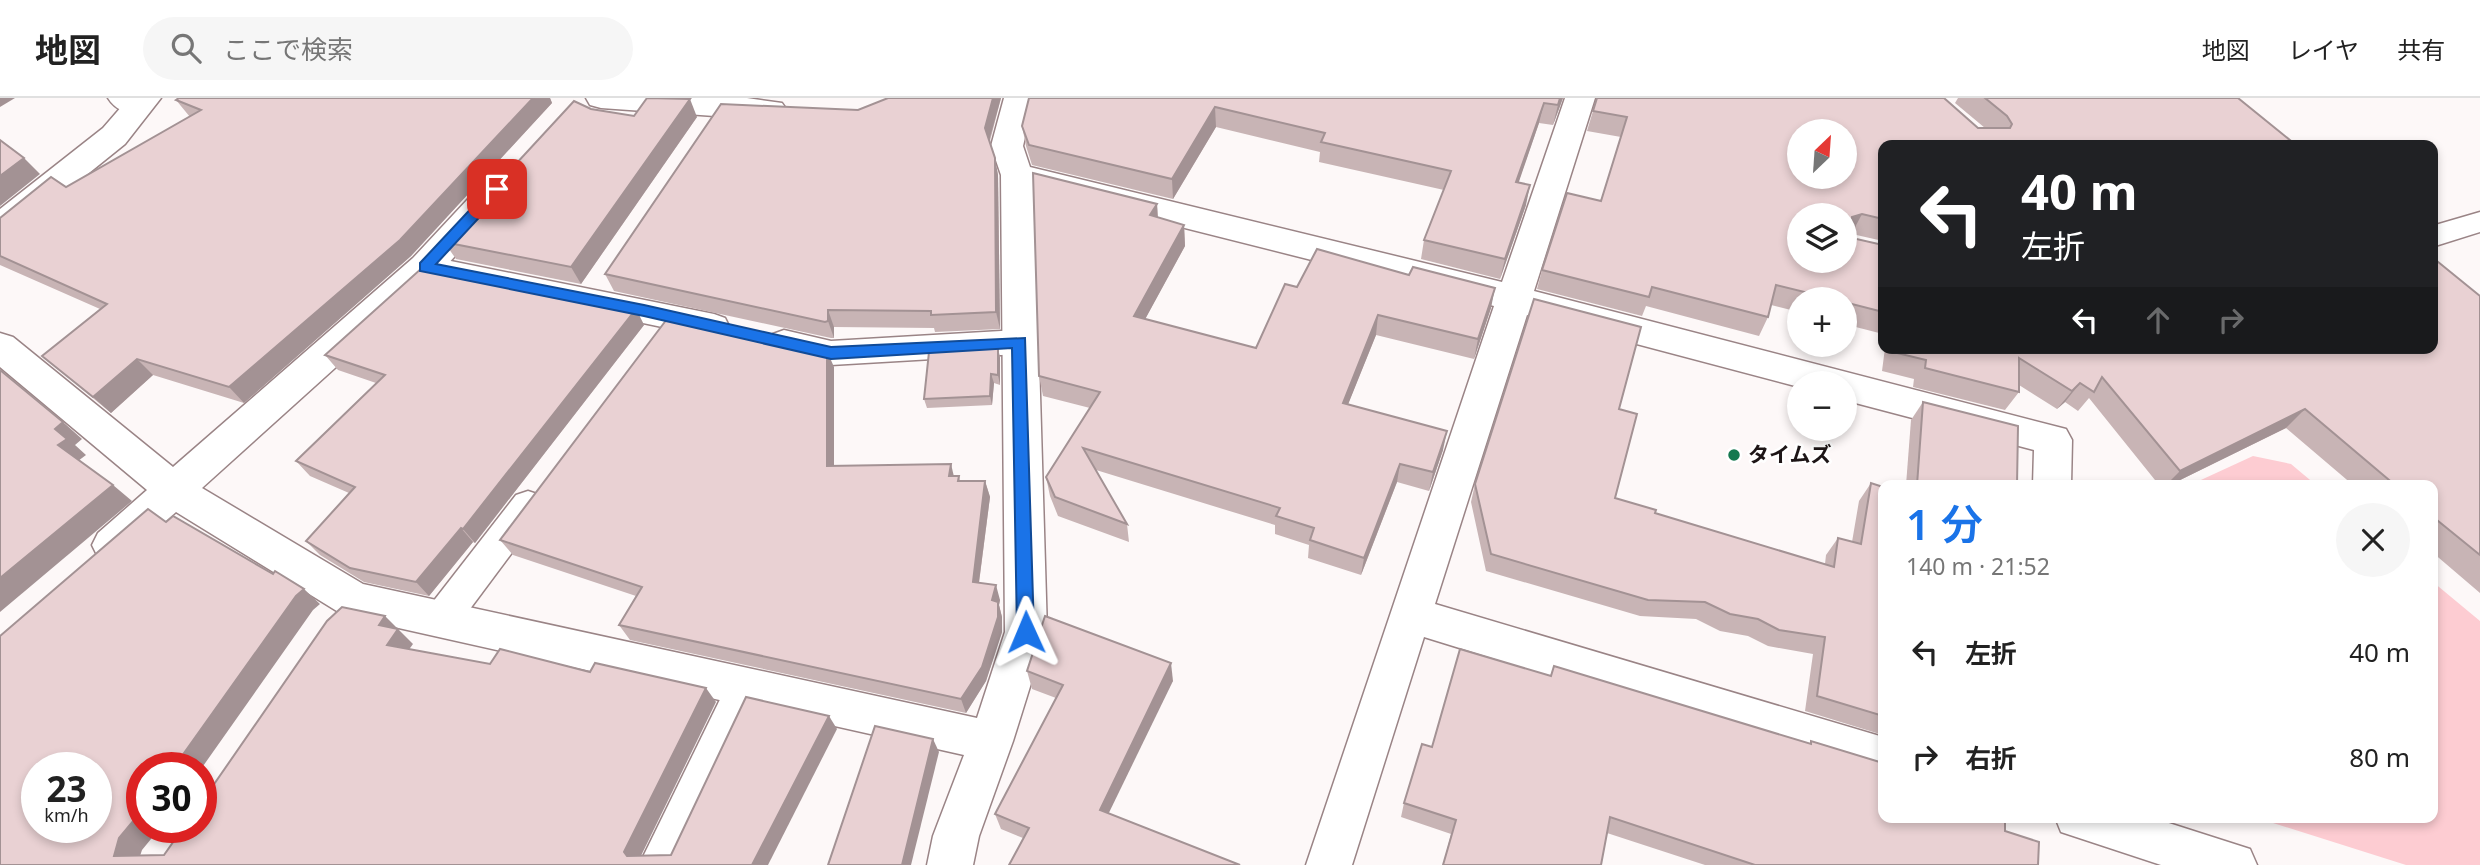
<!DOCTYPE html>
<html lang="ja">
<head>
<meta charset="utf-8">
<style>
  :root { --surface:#fff; --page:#f6f6f6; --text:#222; --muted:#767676; --line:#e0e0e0; --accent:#1a73e8 }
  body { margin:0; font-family:"Noto Sans","Noto Sans JP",sans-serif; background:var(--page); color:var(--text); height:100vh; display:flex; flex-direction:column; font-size:26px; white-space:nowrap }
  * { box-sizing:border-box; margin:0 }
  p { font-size:23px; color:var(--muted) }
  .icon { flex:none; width:38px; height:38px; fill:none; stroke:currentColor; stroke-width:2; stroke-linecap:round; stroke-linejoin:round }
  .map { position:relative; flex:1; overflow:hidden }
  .sheet { position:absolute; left:1878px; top:382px; width:560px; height:343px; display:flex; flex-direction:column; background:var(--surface); border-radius:14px; box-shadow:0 4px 10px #0003 }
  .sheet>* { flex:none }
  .top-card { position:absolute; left:1878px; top:42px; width:560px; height:214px; border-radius:14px; box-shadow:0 4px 10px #0003; background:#202124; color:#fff; overflow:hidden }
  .needle { width:46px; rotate:25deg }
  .buttons { position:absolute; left:1787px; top:21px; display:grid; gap:14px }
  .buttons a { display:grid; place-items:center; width:70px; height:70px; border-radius:50%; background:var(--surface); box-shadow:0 4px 10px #0003; font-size:35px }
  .speed { position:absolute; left:21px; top:654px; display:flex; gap:14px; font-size:35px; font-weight:700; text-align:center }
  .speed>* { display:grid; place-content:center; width:91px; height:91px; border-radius:50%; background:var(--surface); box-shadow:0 4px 10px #0003; line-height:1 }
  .speed small { font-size:18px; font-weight:400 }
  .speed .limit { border:10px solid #d22; background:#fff; color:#111 }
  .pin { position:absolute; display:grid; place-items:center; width:60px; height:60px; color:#fff; margin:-30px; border-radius:14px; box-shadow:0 4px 10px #0006 }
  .me { position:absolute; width:77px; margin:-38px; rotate:359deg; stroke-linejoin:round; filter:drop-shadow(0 0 5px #0008) }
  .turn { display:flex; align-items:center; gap:24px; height:147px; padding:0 28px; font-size:32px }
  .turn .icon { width:91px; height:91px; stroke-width:2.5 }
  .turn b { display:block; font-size:49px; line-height:60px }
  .lanes { display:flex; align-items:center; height:66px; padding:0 28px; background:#0003; justify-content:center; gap:35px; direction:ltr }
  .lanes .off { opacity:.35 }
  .round { display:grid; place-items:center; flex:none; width:74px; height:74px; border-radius:37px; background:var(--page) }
  .headline { display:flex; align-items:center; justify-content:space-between; height:119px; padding:0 28px }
  h1 { font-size:42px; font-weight:600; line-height:52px; color:var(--accent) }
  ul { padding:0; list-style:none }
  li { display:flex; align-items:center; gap:21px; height:105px; padding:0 28px }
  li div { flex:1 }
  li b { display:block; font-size:26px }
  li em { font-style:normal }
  header { display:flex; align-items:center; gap:42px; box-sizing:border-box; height:98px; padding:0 35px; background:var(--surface); border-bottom:2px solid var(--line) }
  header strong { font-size:33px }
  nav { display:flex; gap:38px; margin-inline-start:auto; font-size:24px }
  .search { width:490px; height:63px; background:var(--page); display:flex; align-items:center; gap:18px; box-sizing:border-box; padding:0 24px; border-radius:38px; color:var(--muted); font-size:26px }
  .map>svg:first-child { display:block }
  .green { fill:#fdccd2 }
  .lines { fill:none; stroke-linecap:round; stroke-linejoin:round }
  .lane-casing { stroke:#9a8486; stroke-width:3 }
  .street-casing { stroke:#9a8486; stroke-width:3 }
  .lane { fill:#fff; fill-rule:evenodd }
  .street { fill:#fff; fill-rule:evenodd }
  .wall { fill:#c8b4b5 }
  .shaded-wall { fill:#a39294 }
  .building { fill:#e9d1d3; stroke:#a39294; stroke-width:2; fill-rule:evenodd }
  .route { fill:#1a73e8; stroke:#114b97; stroke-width:2 }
  .poi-dot { fill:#15784f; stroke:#fff; stroke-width:2.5 }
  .labels { text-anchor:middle; stroke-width:5; stroke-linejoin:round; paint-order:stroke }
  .poi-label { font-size:21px; font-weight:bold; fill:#1d1516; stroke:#fff; text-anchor:start }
</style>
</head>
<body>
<header>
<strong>地図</strong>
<div class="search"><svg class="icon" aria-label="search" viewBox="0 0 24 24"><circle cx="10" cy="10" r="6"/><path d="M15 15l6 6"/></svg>ここで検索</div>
<nav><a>地図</a><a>レイヤ</a><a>共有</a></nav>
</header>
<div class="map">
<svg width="2480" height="767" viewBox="0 0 2480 767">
  <rect width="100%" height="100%" fill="#fdf8f8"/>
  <g class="green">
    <polygon points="2253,358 2291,366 2316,387 2190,387"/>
    <polygon points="2433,484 2480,523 2480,767 2406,767 2254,719 2432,719"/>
  </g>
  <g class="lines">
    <defs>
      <g id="lane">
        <path d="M108 0H142L150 9 146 15C132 19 116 13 108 0Z"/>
        <polygon points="2480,114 2480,134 2432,149 2432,128"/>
        <polygon points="431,159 714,216 725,220 729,228 725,236 714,240 421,178 416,170 421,162"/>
        <polygon points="784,232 831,243 1020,232 1031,236 1035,244 1031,252 1020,256 831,267 773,252 769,244 773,236"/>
        <polygon points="528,393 540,397 545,407 540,417 455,531 442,536 429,531 424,520 429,509 516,397"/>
        <polygon points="744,574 757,579 762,591 680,767 639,767 731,579"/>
      </g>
      <g id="street">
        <polygon points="129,0 161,0 125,46 12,137 0,141 0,111 103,30"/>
        <polygon points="586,0 747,0 782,5 787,12 782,19 771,22 601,10 590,7"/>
        <polygon points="1004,0 1034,0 1023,48 1030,69 1502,184 1565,0 1595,0 1534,193 2066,331 2072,342 2071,387 2033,387 2034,352 1844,302 1844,285 1799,285 1799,289 1527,217 1435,506 1883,639 1883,681 1424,539 1352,767 1306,767 1494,208 1034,92 1047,534 1013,643 979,738 973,767 927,767 933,738 964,657 354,520 340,515 176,414 126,459 112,464 98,459 92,447 98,435 147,392 0,269 0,235 13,239 173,369 413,160 468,101 480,97 492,101 497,109 492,117 437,178 202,390 363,486 977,620 1005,534 1001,77 991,48"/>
        <polygon points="2055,719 2150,719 2250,751 2257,767 2161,767 2061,734"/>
      </g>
    </defs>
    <use href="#lane" class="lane-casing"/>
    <use href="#street" class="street-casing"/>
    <use href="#lane" class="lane"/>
    <use href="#street" class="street"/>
  </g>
  <g class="wall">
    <polygon points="176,0 550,0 552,5 411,158 244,305 153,277 111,315 42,258 100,211 0,167 0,120 66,89 190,19 176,2 178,1"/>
    <polygon points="888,0 1001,0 990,43 998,77 1000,231 935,234 934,230 834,229 834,240 831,240 614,193 605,176 858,12"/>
    <polygon points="1029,0 1563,0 1553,27 1539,25 1518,85 1526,107 1500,181 1421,161 1424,142 1444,92 1319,64 1320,54 1216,29 1173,101 1032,67 1026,48 1022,28"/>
    <polygon points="1958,0 2234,0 1883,47 1883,143 1852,136 1852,140 1883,147 1883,236 1844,226 1844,201 1799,201 1799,214 1771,207 1768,219 1759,238 1646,208 1642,218 1537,191 1542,172 1601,103 1621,39 1587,33 1593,13 1985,30 1955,5"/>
    <polygon points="591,11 634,18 697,19 581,186 456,161 444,144"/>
    <polygon points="1157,106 1158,119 1184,127 1185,148 1145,221 1256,250 1297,189 1491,210 1474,261 1376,237 1348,306 1443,352 1429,393 1397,384 1361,477 1308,460 1309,447 1275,436 1275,427 1096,372 1127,426 1129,444 1058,418 1050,398 1046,379 1090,310 1043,298 1039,278"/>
    <polygon points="2480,198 2480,495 2432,454 2432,387 2353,387 2286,330 2170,387 2159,387 2089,300 2078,313 2065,304 2057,311 2019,287 2019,294 2005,312 1913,289 1914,281 1882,273 1885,250 2432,250"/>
    <polygon points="636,211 644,227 475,445 473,444 429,498 364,484 320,457 306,443 349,395 310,378 296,363 376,285 338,272 325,257"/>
    <polygon points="998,250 1000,260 1000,287 994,285 992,307 927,310 924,301"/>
    <polygon points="834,269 834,368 959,378 960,383 985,383 990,399 979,485 1000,502 999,507 1002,519 1002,534 986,583 966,615 630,542 619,527 636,498 513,457 500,442"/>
    <polygon points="1923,304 2017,387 1906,387 1911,322"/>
    <polygon points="1619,311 1615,400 1655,415 1825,466 1826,457 1838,440 1852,444 1859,403 1871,385 1883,389 1883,637 1805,613 1813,556 1768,548 1748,538 1720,533 1696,521 1640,518 1486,473 1471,404 1475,386"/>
    <polygon points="1554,568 1809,646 1811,643 2005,733 2038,767 1705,767 1607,735 1601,767 1443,767 1451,736 1401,719 1404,705 1432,649 1550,578"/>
    <polygon points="1027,573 1173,583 1023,740 1001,731 995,716 1056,600 1032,591"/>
  </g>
  <g class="shaded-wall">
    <polygon points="0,0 15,0 0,9"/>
    <polygon points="533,0 550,0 552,5 411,158 244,305 229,289"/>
    <polygon points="993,0 1001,0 988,47 985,30"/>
    <polygon points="1560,0 1563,0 1553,27 1558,7"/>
    <polygon points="690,1 697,19 581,186 571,169"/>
    <polygon points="1544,5 1539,25 1512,104 1516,84"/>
    <polygon points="1215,9 1216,29 1173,101 1172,81"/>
    <polygon points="24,60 40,76 0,108 0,78"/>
    <polygon points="995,60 998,77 1000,231 996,214"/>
    <polygon points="1530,87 1526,107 1500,181 1505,161"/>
    <polygon points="1157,106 1158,126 1150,117"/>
    <polygon points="1862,116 1852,135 1852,119"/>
    <polygon points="1184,127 1185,148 1136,238 1134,218"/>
    <polygon points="1495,190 1491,210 1474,261 1478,241"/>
    <polygon points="636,211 644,227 475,445 463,431"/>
    <polygon points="828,212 834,229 834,240 828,223"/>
    <polygon points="1378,217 1376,237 1341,324 1343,305"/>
    <polygon points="998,250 1000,260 1000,287 998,277"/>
    <polygon points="827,253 834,269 834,384 827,368"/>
    <polygon points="137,261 153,277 111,315 93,299"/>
    <polygon points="991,276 994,285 992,307 990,298"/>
    <polygon points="2080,285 2065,304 2057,311 2072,293"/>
    <polygon points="2305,311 2286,330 2170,387 2166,387 2180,373"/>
    <polygon points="63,324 82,341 75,347 86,357 78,363 58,347 55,331"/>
    <polygon points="1447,333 1443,352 1429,393 1433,374"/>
    <polygon points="951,366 955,383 949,378"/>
    <polygon points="1400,366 1397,384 1361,477 1364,460"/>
    <polygon points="985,383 990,399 977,499 973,484"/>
    <polygon points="113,387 132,403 0,514 0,480"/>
    <polygon points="461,430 473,444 429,498 416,484"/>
    <polygon points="996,487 1000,502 999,507 1002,519 1002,534 986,583 966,615 961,601"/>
    <polygon points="304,491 320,506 313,512 201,671 178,670 179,662 296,498"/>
    <polygon points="385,518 413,546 402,561 387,547 379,527"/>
    <polygon points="1171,565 1173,583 1103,727 1100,712"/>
    <polygon points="706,590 716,604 637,766 627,758 624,754"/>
    <polygon points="829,618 837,631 768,767 752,767"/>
    <polygon points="933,641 939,654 911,767 902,767"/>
    <polygon points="139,716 142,718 142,730 160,730 142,752 137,767 114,758 119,740"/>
  </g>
  <g class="building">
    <polygon points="179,0 533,0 400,142 229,289 137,261 93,299 42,258 107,206 0,158 0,120 51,79 66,89 201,12 176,2"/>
    <polygon points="647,0 690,1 571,169 444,144 574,3 591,11 634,18"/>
    <polygon points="888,0 993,0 985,30 995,60 996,214 931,217 931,213 828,212 828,223 825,224 605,176 721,6 858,12"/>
    <polygon points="1029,0 1560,0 1558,7 1544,5 1516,84 1530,87 1505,161 1424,142 1451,73 1321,44 1325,35 1215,9 1172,81 1029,47 1022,28"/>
    <path d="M1597 0H1944L1978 30H2010L2012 26 2007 18 1985 0H2238L2296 47H1883V121L1862 116 1852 119V140L1883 147V214L1844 204V201H1833L1776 187 1768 219 1652 189 1649 199 1542 172 1567 95 1601 103 1627 19 1593 13ZM1799 33H1844V79H1799ZM1799 117H1844V163H1799Z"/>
    <polygon points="0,42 24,60 0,78"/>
    <polygon points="1033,75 1157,106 1150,117 1184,127 1134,218 1256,250 1285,186 1297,189 1317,151 1409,177 1413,169 1495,190 1478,241 1378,217 1343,305 1447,333 1433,374 1400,366 1364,460 1310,442 1314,430 1276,418 1280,410 1083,350 1127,426 1055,399 1046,379 1100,294 1039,278"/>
    <polygon points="2432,159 2480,198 2480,457 2432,418 2432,387 2395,387 2305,311 2180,373 2102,279 2094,294 2080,285 2072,293 2019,260 2019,294 1925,270 1926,262 1893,254 1894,250 2432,250"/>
    <polygon points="423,169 636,211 463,431 461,430 416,484 350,470 306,443 355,389 296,363 385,277 325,257"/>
    <polygon points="1534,201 1641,229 1619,311 1637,316 1615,400 1656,412 1655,415 1834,469 1838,440 1861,446 1871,385 1883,389 1883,618 1817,598 1825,539 1779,532 1758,521 1730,516 1705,504 1648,502 1491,456 1475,386"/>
    <polygon points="670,217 827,253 827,368 951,366 949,378 959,378 958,383 985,383 973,484 996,487 992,502 998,504 998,519 982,569 961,601 619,527 642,489 500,442"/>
    <polygon points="998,250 998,277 991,276 990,298 924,301 929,254"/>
    <polygon points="0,272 63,324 55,331 67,341 58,347 113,387 0,480"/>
    <polygon points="1923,304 2018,328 2017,387 1917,387"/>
    <path d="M148 411 166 424 173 418 273 476 275 473 304 491 296 498 179 662 178 670H142V716H139L119 740 114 758 164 757 183 730H201V705L327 523 342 509 385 518 379 527 398 531 387 547 490 566 500 551 590 574 595 565 706 590 624 754 627 758 671 757 746 599 829 618 752 767H0V538ZM37 670H96V730H37Z"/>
    <polygon points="1045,518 1171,565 1100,712 1240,767 1009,767 1029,730 995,716 1063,587 1027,573"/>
    <polygon points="1460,551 1551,578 1554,568 1811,646 1811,643 1883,665 1883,719 2005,719 2005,733 2039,744 2038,767 1755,767 1610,719 1601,767 1443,767 1456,722 1404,705 1422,646 1432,649"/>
    <polygon points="875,628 933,641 902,767 828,767"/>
  </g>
  <polygon class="route" points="497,86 504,91 502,95 436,166 644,207 831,249 1025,240 1034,534 1032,539 1026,541 1020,539 1017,534 1012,250 831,261 644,218 420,173 420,165 492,88"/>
  <circle class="poi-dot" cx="1734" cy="357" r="7"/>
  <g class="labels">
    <g class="poi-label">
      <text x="1748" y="364">タイムズ</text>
    </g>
  </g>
</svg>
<div class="buttons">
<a><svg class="needle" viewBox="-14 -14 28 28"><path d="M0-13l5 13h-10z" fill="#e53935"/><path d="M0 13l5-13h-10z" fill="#767676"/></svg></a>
<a><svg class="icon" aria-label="layers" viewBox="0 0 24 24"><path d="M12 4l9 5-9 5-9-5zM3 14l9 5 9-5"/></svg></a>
<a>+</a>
<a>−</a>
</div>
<div class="speed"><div>23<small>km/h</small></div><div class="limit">30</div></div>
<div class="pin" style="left:497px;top:91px;background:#d93025"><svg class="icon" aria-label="arrive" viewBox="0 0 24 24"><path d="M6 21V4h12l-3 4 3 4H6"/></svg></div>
<svg class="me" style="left:1026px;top:534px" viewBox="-20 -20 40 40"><path d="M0-17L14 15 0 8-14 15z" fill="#1a73e8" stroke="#fff" stroke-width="4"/></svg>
<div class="top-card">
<div class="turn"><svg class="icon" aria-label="left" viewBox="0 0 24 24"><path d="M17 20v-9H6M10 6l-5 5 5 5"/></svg><div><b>40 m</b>左折</div></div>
<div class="lanes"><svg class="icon" aria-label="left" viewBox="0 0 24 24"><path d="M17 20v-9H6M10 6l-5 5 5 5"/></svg><svg class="icon off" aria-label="ahead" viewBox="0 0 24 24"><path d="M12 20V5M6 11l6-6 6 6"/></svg><svg class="icon off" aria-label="right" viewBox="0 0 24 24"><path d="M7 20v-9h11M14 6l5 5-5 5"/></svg></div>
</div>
<section class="sheet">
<div class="headline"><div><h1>1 分</h1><p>140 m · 21:52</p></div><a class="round"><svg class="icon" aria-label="close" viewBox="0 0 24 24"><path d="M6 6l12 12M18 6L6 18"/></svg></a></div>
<ul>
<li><svg class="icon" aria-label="left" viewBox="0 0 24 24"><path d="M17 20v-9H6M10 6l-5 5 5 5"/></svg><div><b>左折</b></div><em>40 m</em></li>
<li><svg class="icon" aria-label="right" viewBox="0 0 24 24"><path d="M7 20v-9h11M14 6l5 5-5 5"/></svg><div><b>右折</b></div><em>80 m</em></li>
</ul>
</section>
</div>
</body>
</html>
